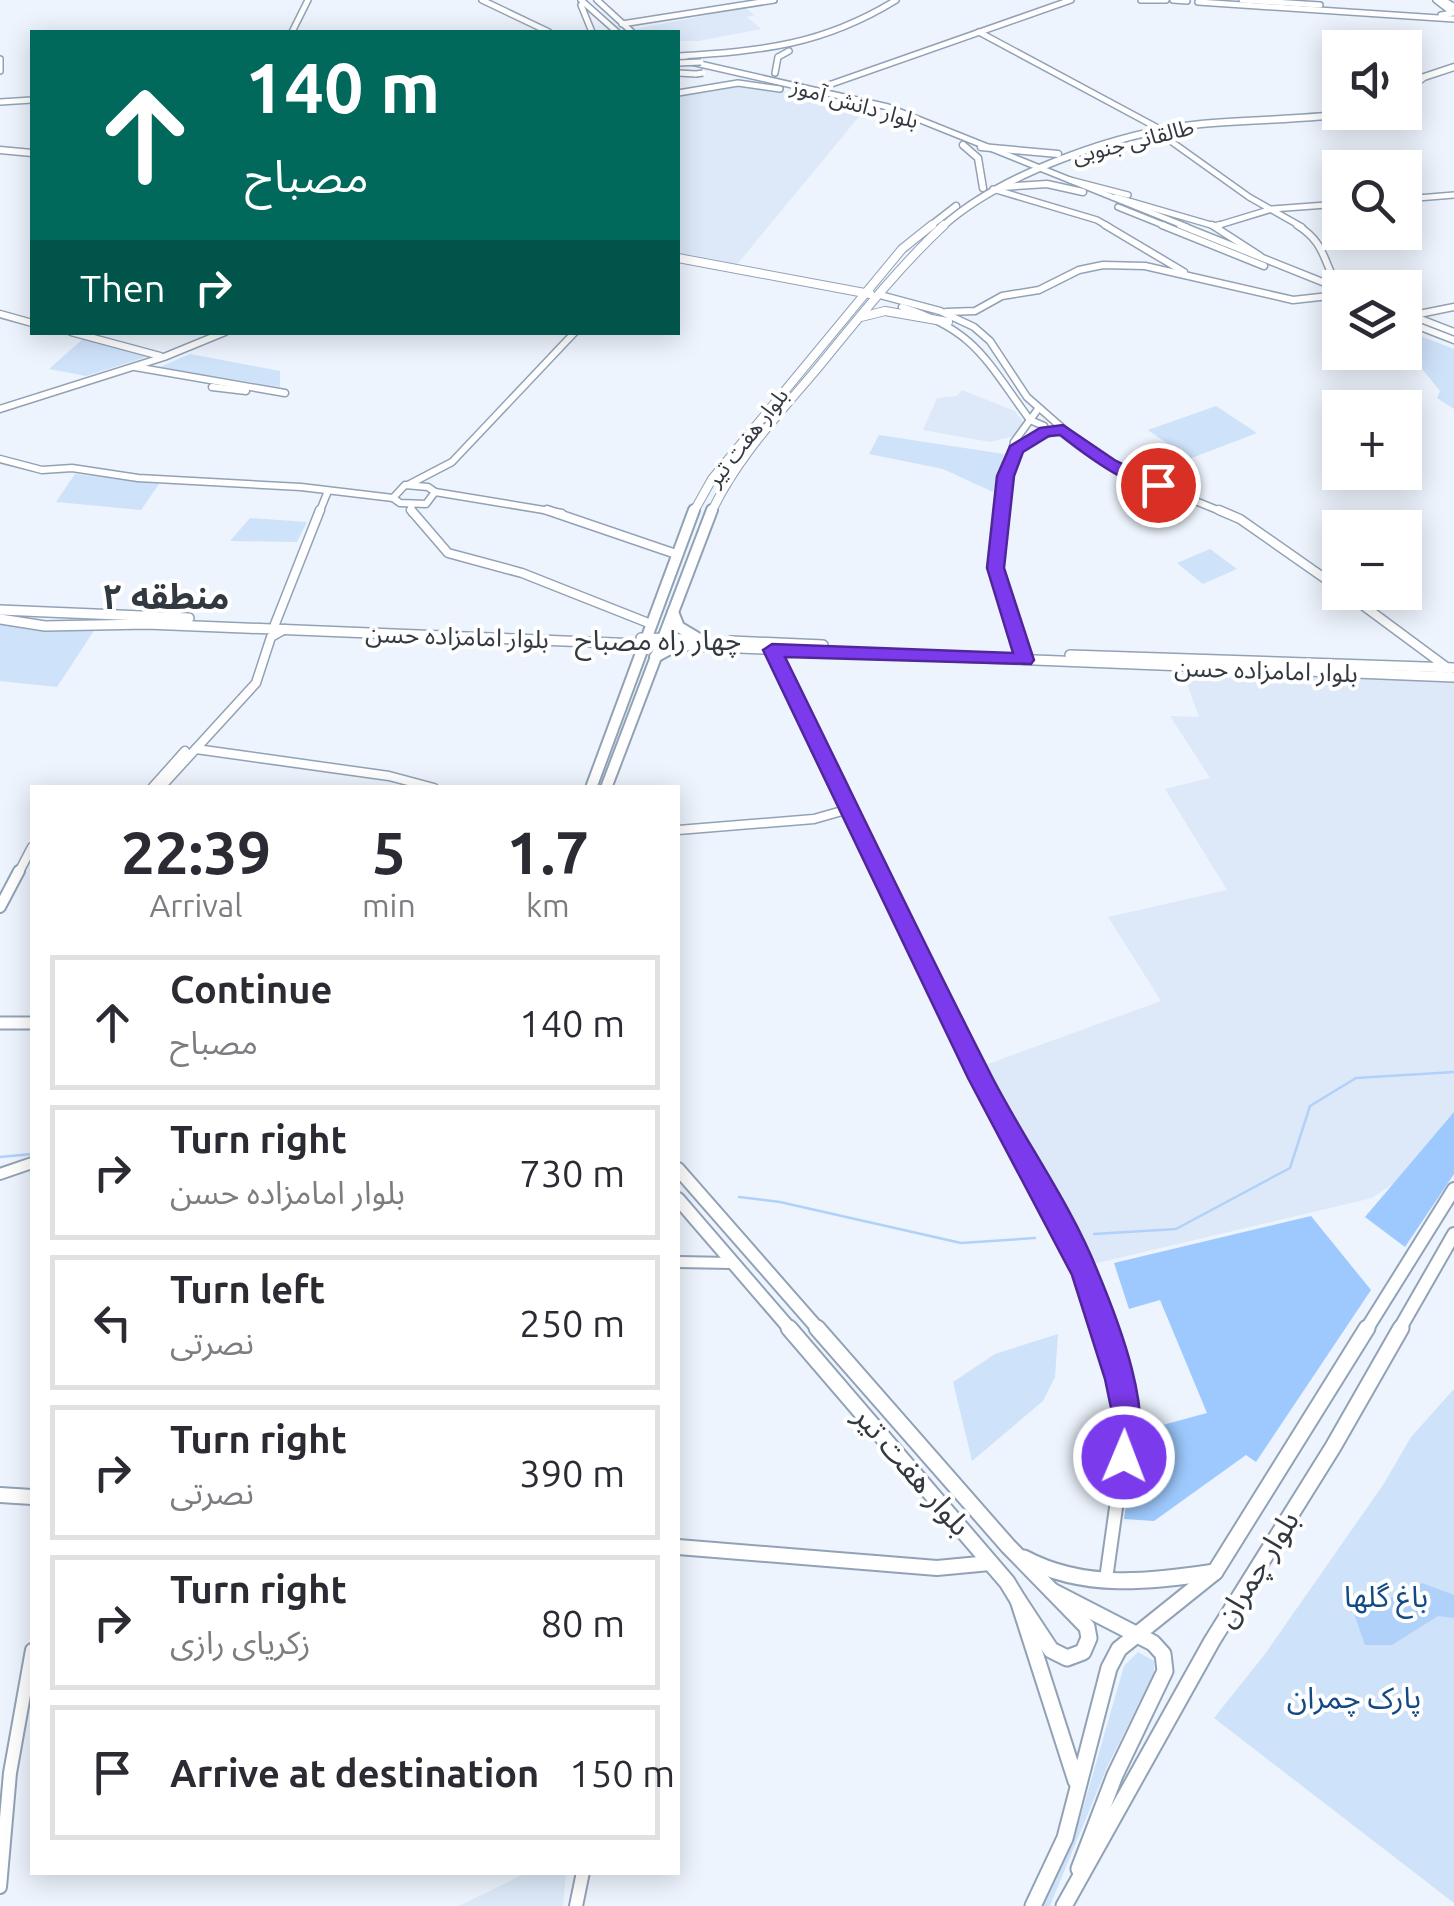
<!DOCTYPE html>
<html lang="en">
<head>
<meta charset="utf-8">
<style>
  :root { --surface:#fff; --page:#f2f2f3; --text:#2b2b33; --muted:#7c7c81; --line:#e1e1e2 }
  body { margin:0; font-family:Ubuntu,"Noto Sans Arabic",sans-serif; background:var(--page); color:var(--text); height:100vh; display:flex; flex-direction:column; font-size:38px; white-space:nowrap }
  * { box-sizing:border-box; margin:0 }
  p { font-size:32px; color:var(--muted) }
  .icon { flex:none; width:55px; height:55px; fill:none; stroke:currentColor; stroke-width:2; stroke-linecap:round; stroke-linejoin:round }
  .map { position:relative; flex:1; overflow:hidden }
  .side { position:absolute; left:30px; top:785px; width:650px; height:1090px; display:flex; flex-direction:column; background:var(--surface); border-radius:0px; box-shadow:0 5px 25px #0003 }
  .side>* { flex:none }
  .banner { position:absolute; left:30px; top:30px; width:650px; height:305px; border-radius:0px; box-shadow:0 5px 25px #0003; background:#00695c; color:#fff; overflow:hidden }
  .buttons { position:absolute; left:1322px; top:30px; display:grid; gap:20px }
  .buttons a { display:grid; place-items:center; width:100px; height:100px; border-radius:0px; background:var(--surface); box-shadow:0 5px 25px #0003; font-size:50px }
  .pin { position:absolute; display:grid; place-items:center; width:85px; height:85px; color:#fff; margin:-42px; border:5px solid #fff; border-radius:50%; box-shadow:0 2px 10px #0007 }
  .me { position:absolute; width:110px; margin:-55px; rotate:1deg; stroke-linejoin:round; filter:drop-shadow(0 0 8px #0008) }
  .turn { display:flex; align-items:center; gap:35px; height:210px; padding:0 50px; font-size:45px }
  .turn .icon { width:130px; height:130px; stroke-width:2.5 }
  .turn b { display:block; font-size:70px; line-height:85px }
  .then { display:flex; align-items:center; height:95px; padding:0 50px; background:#0003; gap:20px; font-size:38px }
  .eta { display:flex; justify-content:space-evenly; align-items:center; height:170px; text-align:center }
  .eta b { font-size:60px; font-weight:600; line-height:70px }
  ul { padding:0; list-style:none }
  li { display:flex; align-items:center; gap:30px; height:135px; margin:0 20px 15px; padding:0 30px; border:5px solid var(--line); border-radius:0px }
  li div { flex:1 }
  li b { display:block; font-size:38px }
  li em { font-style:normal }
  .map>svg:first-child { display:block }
  .built { fill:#dde9f9 }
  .green { fill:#cee2fa }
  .forest { fill:#9dc9fe }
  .water { fill:#b0d1f9 }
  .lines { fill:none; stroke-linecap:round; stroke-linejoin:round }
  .stream { stroke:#b0d1f9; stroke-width:2.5 }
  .tertiary-far4-casing { stroke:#92a2b6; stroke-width:8 }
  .tertiary-far3-casing { stroke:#92a2b6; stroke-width:9 }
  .tertiary-far2-casing { stroke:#92a2b6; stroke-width:11 }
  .tertiary-far1-casing { stroke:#92a2b6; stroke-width:14 }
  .tertiary-casing { stroke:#92a2b6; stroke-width:16 }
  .secondary-far4-casing { stroke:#92a2b6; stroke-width:8 }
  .secondary-far3-casing { stroke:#92a2b6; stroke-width:9 }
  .secondary-far2-casing { stroke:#92a2b6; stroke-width:12 }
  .secondary-far1-casing { stroke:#92a2b6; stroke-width:15 }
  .secondary-casing { stroke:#92a2b6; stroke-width:18 }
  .primary-far4-casing { stroke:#92a2b6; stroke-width:9 }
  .primary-far3-casing { stroke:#92a2b6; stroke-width:10 }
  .primary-far2-casing { stroke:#92a2b6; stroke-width:14 }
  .primary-far1-casing { stroke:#92a2b6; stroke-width:16 }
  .primary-casing { stroke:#92a2b6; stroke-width:19 }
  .tertiary-far4 { stroke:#fff; stroke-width:5 }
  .tertiary-far3 { stroke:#fff; stroke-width:6 }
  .tertiary-far2 { stroke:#fff; stroke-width:8 }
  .tertiary-far1 { stroke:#fff; stroke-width:10 }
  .tertiary { stroke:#fff; stroke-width:12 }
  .secondary-far4 { stroke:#fff; stroke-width:5 }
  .secondary-far3 { stroke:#fff; stroke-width:6 }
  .secondary-far2 { stroke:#fff; stroke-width:9 }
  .secondary-far1 { stroke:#fff; stroke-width:11 }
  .secondary { stroke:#fff; stroke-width:14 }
  .primary-far4 { stroke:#fff; stroke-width:6 }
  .primary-far3 { stroke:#fff; stroke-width:8 }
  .primary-far2 { stroke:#fff; stroke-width:10 }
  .primary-far1 { stroke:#fff; stroke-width:12 }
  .primary { stroke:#fff; stroke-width:15 }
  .secondary-bridge-casing { stroke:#92a2b6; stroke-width:8; stroke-linecap:butt }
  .secondary-bridge { stroke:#fff; stroke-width:5 }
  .route { fill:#7c3aed; stroke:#51269a; stroke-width:2.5 }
  .labels { text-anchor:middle; stroke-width:8; stroke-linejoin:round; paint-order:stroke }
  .far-street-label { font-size:22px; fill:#323941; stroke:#fff }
  .street-label { font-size:25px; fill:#323941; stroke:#fff }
  .neighbourhood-label { font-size:28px; fill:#323941; stroke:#fff }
  .near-street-label { font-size:30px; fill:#323941; stroke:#fff }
  .near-park-label { font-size:30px; fill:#134a84; stroke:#fff }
  .district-label { font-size:35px; font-weight:bold; fill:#323941; stroke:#fff }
</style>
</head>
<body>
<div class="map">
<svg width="1454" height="1906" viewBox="0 0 1454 1906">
  <rect width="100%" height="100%" fill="#edf4fd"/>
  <g class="built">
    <polygon points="745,8 755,15 747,17 761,29 699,41 678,41 678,32 641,32 635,29"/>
    <polygon points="748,85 866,108 735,267 678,256 678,95"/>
    <polygon points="962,390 1015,411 1023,422 1014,436 990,442 923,430 937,398 957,396"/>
    <polygon points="1182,670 1454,681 1454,1162 1399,1180 1372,1198 1093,1264 985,1065 1161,1001 1108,917 1227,890 1165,789 1210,778 1170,716 1199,717"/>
    <polygon points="526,1873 566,1873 563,1906 459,1906"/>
  </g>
  <g class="green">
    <polygon points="1405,330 1454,349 1454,409 1437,398 1440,391 1424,371 1392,353 1405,352"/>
    <polygon points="84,338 146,357 86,376 49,369"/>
    <polygon points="190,354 280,371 280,387 160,367"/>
    <polygon points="1216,406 1257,433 1189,459 1148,430"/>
    <polygon points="879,435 1004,454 993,492 943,469 869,454"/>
    <polygon points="75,474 159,484 141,510 56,502"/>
    <polygon points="250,518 307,522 297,542 230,541"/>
    <polygon points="1210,549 1237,569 1203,584 1177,563"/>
    <polygon points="0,621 97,626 57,687 0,681"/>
    <polygon points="1058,1334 1055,1377 1043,1401 972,1461 953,1382 995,1354"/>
    <polygon points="1454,1389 1454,1903 1214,1718 1265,1654 1383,1485 1411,1437"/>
    <polygon points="1138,1652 1154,1661 1154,1673 1107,1767 1050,1906 1043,1906 1080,1819 1124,1666"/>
  </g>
  <g class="forest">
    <polygon points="1454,1112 1454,1174 1405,1247 1365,1217"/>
    <polygon points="1311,1216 1371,1290 1256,1462 1246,1455 1154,1521 1124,1519 1137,1432 1207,1413 1160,1300 1129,1309 1114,1263"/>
  </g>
  <polygon class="water" points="1422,1583 1454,1595 1454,1618 1438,1616 1392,1645 1365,1645 1353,1611 1356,1605 1384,1601"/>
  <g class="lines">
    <g class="stream">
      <polyline points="0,1157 32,1154"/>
      <polyline points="739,1197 780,1202 961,1243 1035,1238"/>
      <polyline points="1094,1234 1176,1229 1290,1168 1310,1106 1356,1078 1454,1072"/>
    </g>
    <defs>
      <g id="tertiary-far4">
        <polyline points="482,0 549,32"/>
        <polyline points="622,24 774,0"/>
        <polyline points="292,32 308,0"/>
        <polyline points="979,32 1156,127"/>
        <polyline points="0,59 0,71"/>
        <polyline points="1158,132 1249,197 1302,227"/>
        <polyline points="1070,180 1128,195"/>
        <polyline points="993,189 1097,220 1109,227"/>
        <polyline points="1115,197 1218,227"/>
        <polyline points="1405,199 1454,195"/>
        <polyline points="1216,226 1272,209 1340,204"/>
      </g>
      <g id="tertiary-far3">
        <polyline points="1105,225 1184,272"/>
        <polyline points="1212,225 1260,256"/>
        <path d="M1297 225C1327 244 1322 261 1339 288"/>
        <polyline points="1216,226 1220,225"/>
        <polyline points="880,295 940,311 974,327 990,341 1027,397 1085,448 1131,475 1225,513"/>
        <path d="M902 307C976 330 987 362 1030 420L1044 426 1046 432"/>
        <polyline points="946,312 975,311 1002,296 1039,290 1079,270 1103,265 1145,266 1293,300 1338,295"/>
        <polyline points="0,314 32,323"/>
        <polyline points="1419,314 1454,307"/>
        <polyline points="71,332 160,356"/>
        <polyline points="135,367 285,393"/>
        <polyline points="212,387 246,391"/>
        <polyline points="0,409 164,357 225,332"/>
        <polyline points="1014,453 1036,436 1063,430"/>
        <polyline points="0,459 42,470 72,468 138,478 301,487 393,498"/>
        <polygon points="405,485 428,487 435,492 426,504 400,503 393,498"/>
        <polyline points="408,485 452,462 575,332"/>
        <polyline points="435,492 562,513"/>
        <polyline points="411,504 412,513"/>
        <polyline points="319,513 328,491"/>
        <polyline points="1001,513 1014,442 1038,409"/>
      </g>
      <g id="tertiary-far2">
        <polyline points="411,510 448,553 522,573 651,624"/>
        <polyline points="547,510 676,554"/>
        <path d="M1002 510C991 569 1005 606 1025 660"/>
        <polyline points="1219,510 1240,519 1340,589"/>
        <polyline points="1345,592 1449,669"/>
        <polyline points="275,624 320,510"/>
        <polyline points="773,650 881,874"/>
        <polyline points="196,749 389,776 434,788"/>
        <polyline points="152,788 185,751"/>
        <polyline points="160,788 256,683 271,637 285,629"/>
        <polyline points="678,830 814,819 849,809"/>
        <polyline points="18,874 32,847"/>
      </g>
      <g id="tertiary-far1">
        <polyline points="880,871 980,1079 1085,1272 1104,1330"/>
        <polyline points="0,907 19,871"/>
        <polyline points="0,1174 32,1163"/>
        <polyline points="678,1262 731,1263"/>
      </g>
      <g id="tertiary">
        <polyline points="1103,1328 1128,1422 1106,1579"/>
        <polyline points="0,1887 10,1773 32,1650"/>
        <polyline points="576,1906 583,1872"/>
      </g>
      <g id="secondary-far4">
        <polyline points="581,0 617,32"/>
        <polyline points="597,0 632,32"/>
        <polyline points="1141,0 1166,0"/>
        <polyline points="1173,0 1187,1"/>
        <polyline points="1242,0 1320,5"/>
        <polyline points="1436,0 1453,13 1441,15"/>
        <polyline points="1198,2 1454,19"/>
        <polyline points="581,5 592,32"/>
        <path d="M678 56C762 51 823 45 896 0"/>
        <polyline points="678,59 888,107 1187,227"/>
        <polyline points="678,73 696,74"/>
        <polyline points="775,73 778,57 789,51"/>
        <polyline points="823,87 1071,0"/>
        <polyline points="678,93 738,83 780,89"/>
        <polyline points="0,102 32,100"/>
        <polyline points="1118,207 1168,227"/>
      </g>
      <g id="secondary-far3">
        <polyline points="1162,225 1264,266"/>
        <polyline points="1180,225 1340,289"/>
        <polyline points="1405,313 1454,332"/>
        <polyline points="1405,321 1454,340"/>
      </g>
      <g id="secondary-far2">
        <polyline points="0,610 189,618"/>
        <polyline points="0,619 45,626 147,624 1454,677"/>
        <polyline points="641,638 689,639"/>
        <polyline points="731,641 823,645"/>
        <polyline points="1070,655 1454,668"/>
      </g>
      <polyline id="secondary-far1" points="0,1023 32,1023"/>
      <g id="secondary">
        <polyline points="0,1495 32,1497"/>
        <polyline points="678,1547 937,1568 990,1563"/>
      </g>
      <g id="primary-far4">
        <polyline points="1442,0 1454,7"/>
        <polyline points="1405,91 1424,77 1454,67"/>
        <polyline points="963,145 978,158 983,188"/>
        <polyline points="981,147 1058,154"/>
        <polyline points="0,150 32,153"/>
        <polyline points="1002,187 1047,184 1083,192"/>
        <polyline points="929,227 956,206"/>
        <path d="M942 227C1002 173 1120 132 1201 124 1255 119 1307 120 1361 112"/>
      </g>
      <g id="primary-far3">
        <polyline points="678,258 870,294"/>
        <polyline points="861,317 885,311 948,322"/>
        <polyline points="693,513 712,479 902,249 932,225"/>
        <path d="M711 513C736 459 778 415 816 370 857 320 897 269 944 225"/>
      </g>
      <g id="primary-far2">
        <polyline points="673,612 679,627 699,639"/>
        <polyline points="655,657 677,645"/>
        <polyline points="591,788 694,510"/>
        <polyline points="606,788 712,510"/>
      </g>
      <g id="primary-far1">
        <polyline points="678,1169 819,1330"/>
        <polyline points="678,1199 791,1330"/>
        <polyline points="1366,1330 1454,1189"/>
        <polyline points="1399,1330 1454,1234"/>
      </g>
      <g id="primary">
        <polyline points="789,1328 1007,1582 1018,1600 1076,1781"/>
        <polyline points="817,1328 1008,1546 1087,1627 1089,1638 1083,1652 1067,1658 1051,1650 1018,1600"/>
        <path d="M1024 1558C1084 1590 1150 1582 1215 1572"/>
        <polyline points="1052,1591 1153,1643 1163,1654 1165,1671 1115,1775 1079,1869"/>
        <polyline points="1033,1906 1065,1838 1109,1668 1119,1649 1215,1572 1367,1328"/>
        <polyline points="1064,1906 1212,1641 1333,1447 1401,1328"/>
      </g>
    </defs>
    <use href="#tertiary-far4" class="tertiary-far4-casing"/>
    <use href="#tertiary-far3" class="tertiary-far3-casing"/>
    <use href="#tertiary-far2" class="tertiary-far2-casing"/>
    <use href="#tertiary-far1" class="tertiary-far1-casing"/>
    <use href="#tertiary" class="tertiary-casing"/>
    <use href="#secondary-far4" class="secondary-far4-casing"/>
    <use href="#secondary-far3" class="secondary-far3-casing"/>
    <use href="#secondary-far2" class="secondary-far2-casing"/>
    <use href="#secondary-far1" class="secondary-far1-casing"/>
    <use href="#secondary" class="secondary-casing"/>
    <use href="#primary-far4" class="primary-far4-casing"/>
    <use href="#primary-far3" class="primary-far3-casing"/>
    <use href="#primary-far2" class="primary-far2-casing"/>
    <use href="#primary-far1" class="primary-far1-casing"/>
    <use href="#primary" class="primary-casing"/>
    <use href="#tertiary-far4" class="tertiary-far4"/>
    <use href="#tertiary-far3" class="tertiary-far3"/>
    <use href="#tertiary-far2" class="tertiary-far2"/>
    <use href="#tertiary-far1" class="tertiary-far1"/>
    <use href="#tertiary" class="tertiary"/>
    <use href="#secondary-far4" class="secondary-far4"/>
    <use href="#secondary-far3" class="secondary-far3"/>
    <use href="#secondary-far2" class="secondary-far2"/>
    <use href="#secondary-far1" class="secondary-far1"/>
    <use href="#secondary" class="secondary"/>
    <use href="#primary-far4" class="primary-far4"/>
    <use href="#primary-far3" class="primary-far3"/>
    <use href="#primary-far2" class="primary-far2"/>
    <use href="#primary-far1" class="primary-far1"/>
    <use href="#primary" class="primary"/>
    <defs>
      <g id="secondary-bridge">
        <polyline points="678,63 701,62"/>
        <polyline points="696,74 703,73"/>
      </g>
    </defs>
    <use href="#secondary-bridge" class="secondary-bridge-casing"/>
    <use href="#secondary-bridge" class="secondary-bridge"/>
  </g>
  <path class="route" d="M1063 425 1116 461 1166 485C1144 501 1079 450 1060 435L1049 436 1023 452 1014 476 1004 568 1034 660 1031 664 785 657C853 795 919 934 989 1071 1022 1137 1070 1202 1097 1270 1118 1320 1156 1416 1134 1467L1124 1471 1114 1467 1109 1457 1114 1422 1105 1379 1072 1275 968 1078 763 650 772 644 1013 653 987 568 997 476 1010 446 1040 428Z"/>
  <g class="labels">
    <g class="far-street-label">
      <text transform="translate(855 103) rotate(16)" y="8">بلوار دانش آموز</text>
      <text transform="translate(1133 141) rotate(-14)" y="8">طالقانی جنوبی</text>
      <text transform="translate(747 437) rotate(-52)" y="8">بلوار هفت تیر</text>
    </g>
    <g class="street-label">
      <text transform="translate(457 636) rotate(2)" y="9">بلوار امامزاده حسن</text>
      <text transform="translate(1266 670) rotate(2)" y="9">بلوار امامزاده حسن</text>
    </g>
    <g class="neighbourhood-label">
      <text x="658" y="650">چهار راه مصباح</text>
    </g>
    <g class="near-street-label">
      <text transform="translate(912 1471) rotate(49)" y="10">بلوار هفت تیر</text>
      <text transform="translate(1257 1569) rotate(-58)" y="10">بلوار چمران</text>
    </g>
    <g class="near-park-label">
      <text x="1386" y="1607">باغ گلها</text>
      <text x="1354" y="1708">پارک چمران</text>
    </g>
    <g class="district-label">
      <text x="166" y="609">منطقه ۲</text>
    </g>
  </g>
</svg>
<div class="buttons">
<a><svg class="icon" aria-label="sound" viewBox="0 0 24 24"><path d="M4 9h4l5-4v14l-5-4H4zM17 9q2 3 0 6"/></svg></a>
<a><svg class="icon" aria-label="search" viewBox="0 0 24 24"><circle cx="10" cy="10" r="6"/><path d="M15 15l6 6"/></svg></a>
<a><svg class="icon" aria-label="layers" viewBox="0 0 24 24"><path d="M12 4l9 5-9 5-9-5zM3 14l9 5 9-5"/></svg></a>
<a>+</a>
<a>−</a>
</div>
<div class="pin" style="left:1158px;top:485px;background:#d93025"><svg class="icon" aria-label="arrive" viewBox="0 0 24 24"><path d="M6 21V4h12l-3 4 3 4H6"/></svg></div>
<svg class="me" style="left:1124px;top:1457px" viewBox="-20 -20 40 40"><circle r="17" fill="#7c3aed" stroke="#fff" stroke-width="3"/><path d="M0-11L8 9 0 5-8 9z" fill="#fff"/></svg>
<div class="banner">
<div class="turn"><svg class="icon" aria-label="ahead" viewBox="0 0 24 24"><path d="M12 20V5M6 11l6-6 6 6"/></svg><div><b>140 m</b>مصباح</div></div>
<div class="then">Then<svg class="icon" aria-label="right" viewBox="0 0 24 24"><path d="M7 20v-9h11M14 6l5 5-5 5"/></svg></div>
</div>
<section class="side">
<div class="eta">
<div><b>22:39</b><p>Arrival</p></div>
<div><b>5</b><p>min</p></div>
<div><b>1.7</b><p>km</p></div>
</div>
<ul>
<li><svg class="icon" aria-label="ahead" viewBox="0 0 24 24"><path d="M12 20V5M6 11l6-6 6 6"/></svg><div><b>Continue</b><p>مصباح</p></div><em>140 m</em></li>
<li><svg class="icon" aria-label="right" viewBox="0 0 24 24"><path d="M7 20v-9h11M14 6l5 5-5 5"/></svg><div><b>Turn right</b><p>بلوار امامزاده حسن</p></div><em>730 m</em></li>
<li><svg class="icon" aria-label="left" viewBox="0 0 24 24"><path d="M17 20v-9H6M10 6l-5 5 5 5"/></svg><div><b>Turn left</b><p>نصرتی</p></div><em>250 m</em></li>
<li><svg class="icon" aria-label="right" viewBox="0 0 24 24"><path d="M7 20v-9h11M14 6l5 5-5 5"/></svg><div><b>Turn right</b><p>نصرتی</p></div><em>390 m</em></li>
<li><svg class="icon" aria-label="right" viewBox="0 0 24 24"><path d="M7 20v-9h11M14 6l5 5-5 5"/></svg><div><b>Turn right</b><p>زکریای رازی</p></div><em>80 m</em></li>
<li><svg class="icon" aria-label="arrive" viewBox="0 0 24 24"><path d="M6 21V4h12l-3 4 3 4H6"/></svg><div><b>Arrive at destination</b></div><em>150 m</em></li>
</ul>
</section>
</div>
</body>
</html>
